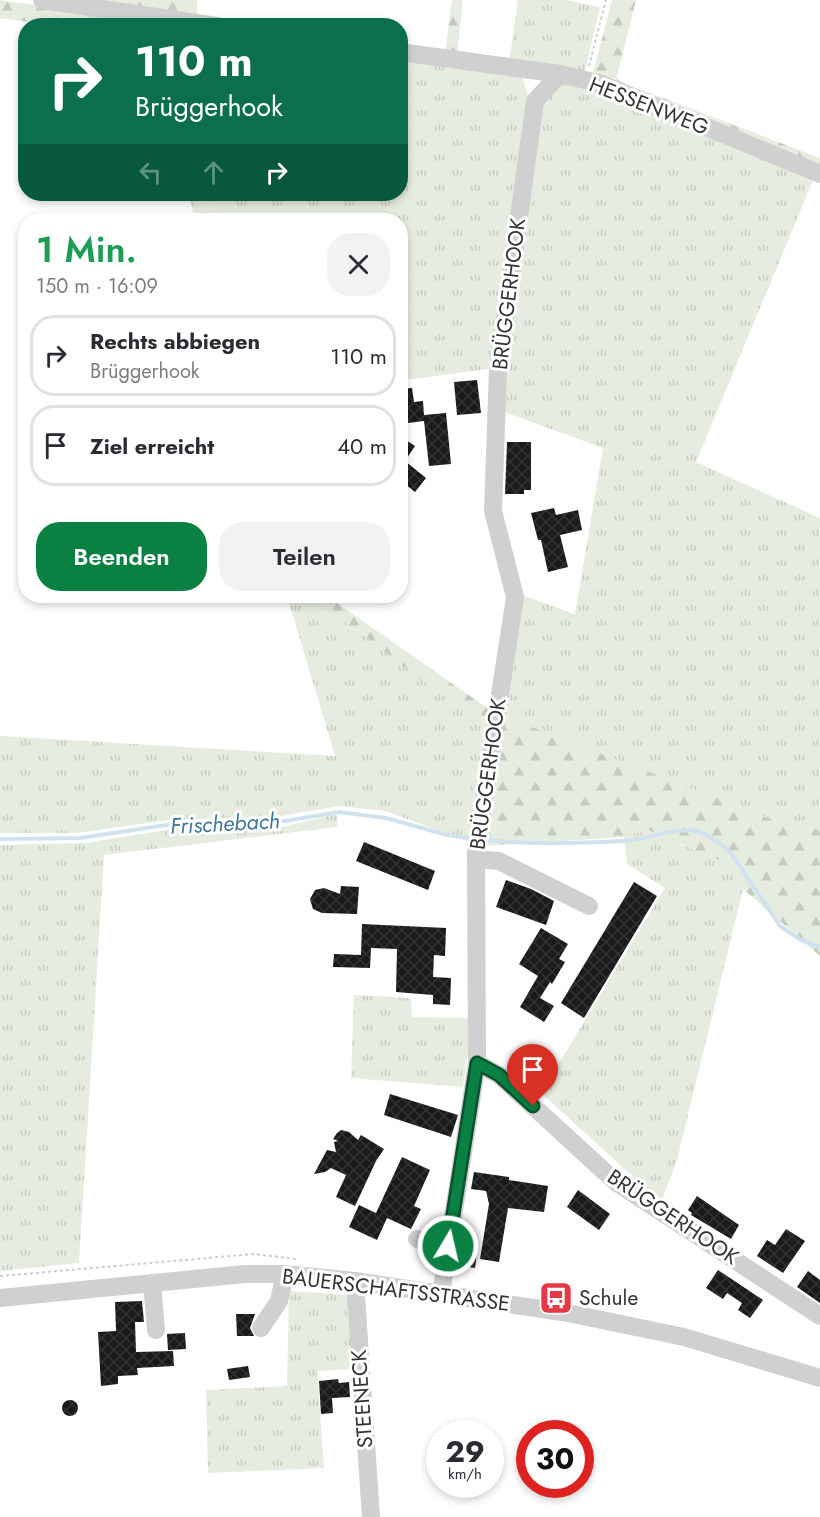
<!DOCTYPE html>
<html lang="de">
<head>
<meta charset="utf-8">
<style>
  :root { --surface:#fff; --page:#f2f2f3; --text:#2b2b33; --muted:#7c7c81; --line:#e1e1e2; --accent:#0b8043 }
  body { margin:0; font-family:Jost,sans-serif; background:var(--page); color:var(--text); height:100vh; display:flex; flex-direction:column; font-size:22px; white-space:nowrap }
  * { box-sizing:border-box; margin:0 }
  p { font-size:20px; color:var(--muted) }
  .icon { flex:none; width:33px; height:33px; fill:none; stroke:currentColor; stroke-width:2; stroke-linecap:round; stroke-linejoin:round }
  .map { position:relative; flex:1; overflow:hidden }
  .drawer { position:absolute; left:18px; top:213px; width:390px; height:390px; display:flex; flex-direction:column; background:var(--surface); border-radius:24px; box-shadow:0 3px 9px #0003 }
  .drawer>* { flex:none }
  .banner { position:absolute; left:18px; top:18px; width:390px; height:183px; border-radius:24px; box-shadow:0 3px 9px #0003; background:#0b6e4f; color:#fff; overflow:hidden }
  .speed { position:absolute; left:426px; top:1420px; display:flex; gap:12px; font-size:30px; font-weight:700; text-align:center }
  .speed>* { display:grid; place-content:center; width:78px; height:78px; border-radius:50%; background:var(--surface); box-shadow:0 3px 9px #0003; line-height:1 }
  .speed small { font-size:15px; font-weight:400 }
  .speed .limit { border:9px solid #d22; background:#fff; color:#111 }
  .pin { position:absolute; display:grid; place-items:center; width:51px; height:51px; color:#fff; margin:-62px -26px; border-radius:50% 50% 50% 0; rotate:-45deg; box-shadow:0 0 6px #0007 }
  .pin .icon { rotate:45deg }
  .me { position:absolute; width:66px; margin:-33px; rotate:9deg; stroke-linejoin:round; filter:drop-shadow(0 0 4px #0008) }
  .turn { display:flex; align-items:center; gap:21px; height:126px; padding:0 18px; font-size:27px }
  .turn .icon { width:78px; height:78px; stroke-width:2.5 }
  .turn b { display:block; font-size:42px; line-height:51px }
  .lanes { display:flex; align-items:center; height:57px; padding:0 18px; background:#0003; justify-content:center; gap:30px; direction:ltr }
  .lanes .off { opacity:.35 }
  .round { display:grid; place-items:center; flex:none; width:63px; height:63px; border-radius:24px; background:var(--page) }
  .summary { display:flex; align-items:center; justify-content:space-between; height:102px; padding:0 18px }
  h1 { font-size:36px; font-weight:600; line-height:45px; color:#1e9e55 }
  .action { display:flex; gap:12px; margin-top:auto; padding:12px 18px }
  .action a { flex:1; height:69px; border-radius:24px; background:var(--accent); color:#fff; font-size:24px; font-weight:600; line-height:69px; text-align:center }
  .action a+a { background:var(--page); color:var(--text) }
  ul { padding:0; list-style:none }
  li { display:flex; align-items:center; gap:18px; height:81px; margin:0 12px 9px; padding:0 6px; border:3px solid var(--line); border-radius:24px }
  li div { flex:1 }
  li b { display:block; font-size:22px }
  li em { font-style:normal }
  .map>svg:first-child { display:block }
  .grass { fill:url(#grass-tufts) }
  .forest { fill:url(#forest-firs) }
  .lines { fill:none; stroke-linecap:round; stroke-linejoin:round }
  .stream { stroke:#cfe2ee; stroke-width:4 }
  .building { fill:url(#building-cross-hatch) }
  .path { stroke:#cdcdcd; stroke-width:2; stroke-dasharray:3 3; stroke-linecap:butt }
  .minor { stroke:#d0d0d0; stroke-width:18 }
  .route-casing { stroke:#07532c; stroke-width:15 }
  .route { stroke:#0b8043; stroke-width:10 }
  .labels { text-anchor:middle; stroke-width:6; stroke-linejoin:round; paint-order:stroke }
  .street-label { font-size:21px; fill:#333; stroke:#fff }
  .poi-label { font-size:21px; fill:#333; stroke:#fff; text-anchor:start }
  .water-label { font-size:22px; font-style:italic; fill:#3f7597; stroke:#fff }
</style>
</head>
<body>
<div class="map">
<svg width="820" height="1517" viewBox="0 0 820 1517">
  <defs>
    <pattern id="grass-tufts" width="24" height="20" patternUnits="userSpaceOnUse" patternTransform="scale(1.5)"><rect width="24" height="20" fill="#e6ecdf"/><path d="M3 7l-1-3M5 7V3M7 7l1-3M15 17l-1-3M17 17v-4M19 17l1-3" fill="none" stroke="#c6cbc0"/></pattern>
    <pattern id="forest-firs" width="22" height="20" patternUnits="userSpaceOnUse" patternTransform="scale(1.5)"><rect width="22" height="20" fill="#e6ecdf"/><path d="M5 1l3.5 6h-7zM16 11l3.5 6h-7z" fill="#c6cbc0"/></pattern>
    <pattern id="building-cross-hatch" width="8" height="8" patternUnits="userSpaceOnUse" patternTransform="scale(1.5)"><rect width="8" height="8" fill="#1a1a1a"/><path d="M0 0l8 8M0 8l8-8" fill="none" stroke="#333"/></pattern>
  </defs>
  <rect width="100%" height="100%" fill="#fff"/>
  <g class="grass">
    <polygon points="518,0 566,0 600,7 584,75 509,63"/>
    <polygon points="401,58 522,75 530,104 495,368 414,379 401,379 400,220 213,220 208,194 400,194"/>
    <polygon points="562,80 604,90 814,178 696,462 820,518 820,830 768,818 503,717 522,595 575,614 603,448 502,411 504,363 540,104"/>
    <polygon points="287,596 311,596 488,729 472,843 386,811 338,806 276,817 169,820 76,833 0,833 0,736 335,756"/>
    <polygon points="337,814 337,827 104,855 79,1263 0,1271 0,845 85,843 174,829 282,827"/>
    <polygon points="648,830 732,866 743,889 677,1160 661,1202 541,1093 665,888 627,864 624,837"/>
    <polygon points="354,995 411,998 412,1017 473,1018 463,1087 351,1078"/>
    <polygon points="289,1291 350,1295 356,1369 317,1371 324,1468 208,1473 206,1390 287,1386"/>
  </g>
  <g class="forest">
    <polygon points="0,0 172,25 56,26 0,18"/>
    <polygon points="73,0 197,0 198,18"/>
    <polygon points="452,0 463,0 457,55 445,54"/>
    <polygon points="612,0 636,0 616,80 820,158 820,167 616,79 593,74"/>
    <polygon points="190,194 208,194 213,220 194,220"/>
    <polygon points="311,596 327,596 493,712 768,818 820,830 820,956 743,889 732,866 648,830 624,837 483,846 499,738"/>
  </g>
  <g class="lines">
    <g class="stream">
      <polyline points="0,839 80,838 173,824 285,821 339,812 386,818 447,835 468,838"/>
      <path d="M488 840C531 845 579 843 623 841 647 840 672 827 696 831 709 834 722 844 731 853L780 926 801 940 820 947"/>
    </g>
  </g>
  <g class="building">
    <polygon points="477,380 481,413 457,415 454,382"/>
    <polygon points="412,388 414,402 423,401 424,415 446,413 451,464 429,466 424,421 400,424 400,389"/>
    <polygon points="400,436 415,446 405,461 426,478 415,492 400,480"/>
    <polygon points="507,442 531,442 531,490 524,490 524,494 505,494"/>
    <polygon points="554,508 556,515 578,510 582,530 560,535 568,567 548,572 541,540 538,540 531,513"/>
    <polygon points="364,842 435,871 428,890 356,861"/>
    <polygon points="506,880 531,889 554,901 546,925 496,907"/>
    <polygon points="634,882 657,896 584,1018 561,1003"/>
    <polygon points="341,886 359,887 357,914 322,913 313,909 310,899 315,890 324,888 340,894"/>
    <polygon points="362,924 446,928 445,956 434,955 433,977 451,978 450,1005 433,1004 433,995 396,992 397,949 371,948 370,968 333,967 334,954 361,955"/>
    <polygon points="541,928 568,944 559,959 565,962 552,984 550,982 540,998 554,1006 544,1022 520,1007 538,976 519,964"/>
    <polygon points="390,1094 458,1115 451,1137 384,1115"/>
    <polygon points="341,1130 349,1132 358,1140 361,1135 384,1149 376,1161 355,1206 336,1197 346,1175 331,1168 325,1172 314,1174 327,1150 336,1152 334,1142 338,1141 333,1139 337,1133"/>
    <polygon points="402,1157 430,1170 414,1206 421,1209 411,1229 387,1218 377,1240 349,1227 359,1205 376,1213"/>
    <polygon points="474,1172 509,1177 509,1180 548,1186 544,1212 508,1208 499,1262 480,1259 489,1204 486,1191 471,1189"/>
    <polygon points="578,1190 610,1214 599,1230 567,1207"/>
    <polygon points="697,1196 739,1225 731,1239 691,1215 692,1213 688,1210"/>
    <polygon points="786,1229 805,1241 783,1273 757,1256 767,1240 775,1245"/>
    <polygon points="461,1250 477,1253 475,1268 457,1265"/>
    <polygon points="718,1270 763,1300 750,1318 738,1310 742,1303 727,1293 723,1299 706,1288"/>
    <polygon points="808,1271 820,1280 820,1303 797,1287"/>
    <polygon points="142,1301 144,1322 135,1322 136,1352 173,1351 174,1366 137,1368 138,1375 118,1376 118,1384 101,1386 98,1332 116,1331 115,1302"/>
    <polygon points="236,1314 255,1314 250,1328 254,1336 237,1336"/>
    <polygon points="185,1333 186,1349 168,1350 167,1334"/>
    <polygon points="248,1366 250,1377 229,1380 227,1369"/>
    <polygon points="338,1379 339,1383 349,1382 350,1397 332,1398 333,1413 321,1414 319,1381"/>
    <circle cx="70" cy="1408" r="8"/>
  </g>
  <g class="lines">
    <g class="path">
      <polyline points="589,66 606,0"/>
      <polyline points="0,1276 254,1254 296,1259"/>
    </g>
    <g class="minor">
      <polyline points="42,0 217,26"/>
      <polyline points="400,52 560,74 602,84 820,174"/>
      <polyline points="560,74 535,101 498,369 493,511 515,597 476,851 477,1063 499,1075 617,1183 820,1316"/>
      <polyline points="476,859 499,861 589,906"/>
      <polyline points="417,1239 448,1246"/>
      <polyline points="355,1281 371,1517"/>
      <polyline points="152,1283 156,1330"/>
      <polyline points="441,1294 477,1063"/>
      <polyline points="0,1298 245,1274 285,1274 355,1281 568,1313 684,1337 820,1378"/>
      <polyline points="261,1328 279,1301 285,1274"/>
    </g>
  </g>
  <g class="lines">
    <defs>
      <polyline id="route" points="448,1246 477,1063 499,1075 533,1106"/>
    </defs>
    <use href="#route" class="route-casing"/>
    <use href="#route" class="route"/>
  </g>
  <defs>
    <symbol id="bus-square" viewBox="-11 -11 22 22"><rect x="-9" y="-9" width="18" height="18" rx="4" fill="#e63946" stroke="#fff"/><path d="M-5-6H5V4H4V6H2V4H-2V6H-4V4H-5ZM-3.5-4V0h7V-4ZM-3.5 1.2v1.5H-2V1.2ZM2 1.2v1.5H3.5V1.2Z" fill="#fff"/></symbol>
  </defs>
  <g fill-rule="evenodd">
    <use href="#bus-square" x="537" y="1279" width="38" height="38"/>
  </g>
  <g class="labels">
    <g class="street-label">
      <text transform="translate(649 106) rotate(21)" y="7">HESSENWEG</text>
      <text transform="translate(509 294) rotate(-83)" y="7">BRÜGGERHOOK</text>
      <text transform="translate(488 774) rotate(-82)" y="7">BRÜGGERHOOK</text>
      <text transform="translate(673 1217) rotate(34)" y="7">BRÜGGERHOOK</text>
      <text transform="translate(396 1290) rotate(7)" y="7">BAUERSCHAFTSSTRASSE</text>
      <text transform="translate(362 1399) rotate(-94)" y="7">STEENECK</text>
    </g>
    <g class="poi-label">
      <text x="579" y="1305">Schule</text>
    </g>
    <g class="water-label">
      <text transform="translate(225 823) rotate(-3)" y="8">Frischebach</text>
    </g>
  </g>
</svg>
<div class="speed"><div>29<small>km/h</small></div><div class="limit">30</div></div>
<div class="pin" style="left:533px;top:1106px;background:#d93025"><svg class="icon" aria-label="arrive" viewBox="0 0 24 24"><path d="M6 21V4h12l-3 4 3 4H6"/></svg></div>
<svg class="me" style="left:448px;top:1246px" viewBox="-20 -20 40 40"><circle r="17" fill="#0b8043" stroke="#fff" stroke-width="3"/><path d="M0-11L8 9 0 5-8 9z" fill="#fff"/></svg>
<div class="banner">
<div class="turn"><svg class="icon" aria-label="right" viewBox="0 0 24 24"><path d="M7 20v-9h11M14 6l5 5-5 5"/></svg><div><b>110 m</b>Brüggerhook</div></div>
<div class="lanes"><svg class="icon off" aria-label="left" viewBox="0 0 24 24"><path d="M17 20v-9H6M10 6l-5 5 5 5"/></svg><svg class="icon off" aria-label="ahead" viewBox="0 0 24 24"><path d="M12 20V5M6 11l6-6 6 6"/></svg><svg class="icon" aria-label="right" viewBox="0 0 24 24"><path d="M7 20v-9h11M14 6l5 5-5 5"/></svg></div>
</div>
<section class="drawer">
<div class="summary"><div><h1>1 Min.</h1><p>150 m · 16:09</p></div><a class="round"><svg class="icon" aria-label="close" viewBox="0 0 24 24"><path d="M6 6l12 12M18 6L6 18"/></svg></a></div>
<ul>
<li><svg class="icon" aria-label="right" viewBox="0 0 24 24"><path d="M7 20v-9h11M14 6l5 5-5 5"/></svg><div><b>Rechts abbiegen</b><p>Brüggerhook</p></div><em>110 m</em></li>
<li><svg class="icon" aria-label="arrive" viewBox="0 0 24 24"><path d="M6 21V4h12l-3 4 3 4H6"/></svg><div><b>Ziel erreicht</b></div><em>40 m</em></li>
</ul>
<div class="action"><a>Beenden</a><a>Teilen</a></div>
</section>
</div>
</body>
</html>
